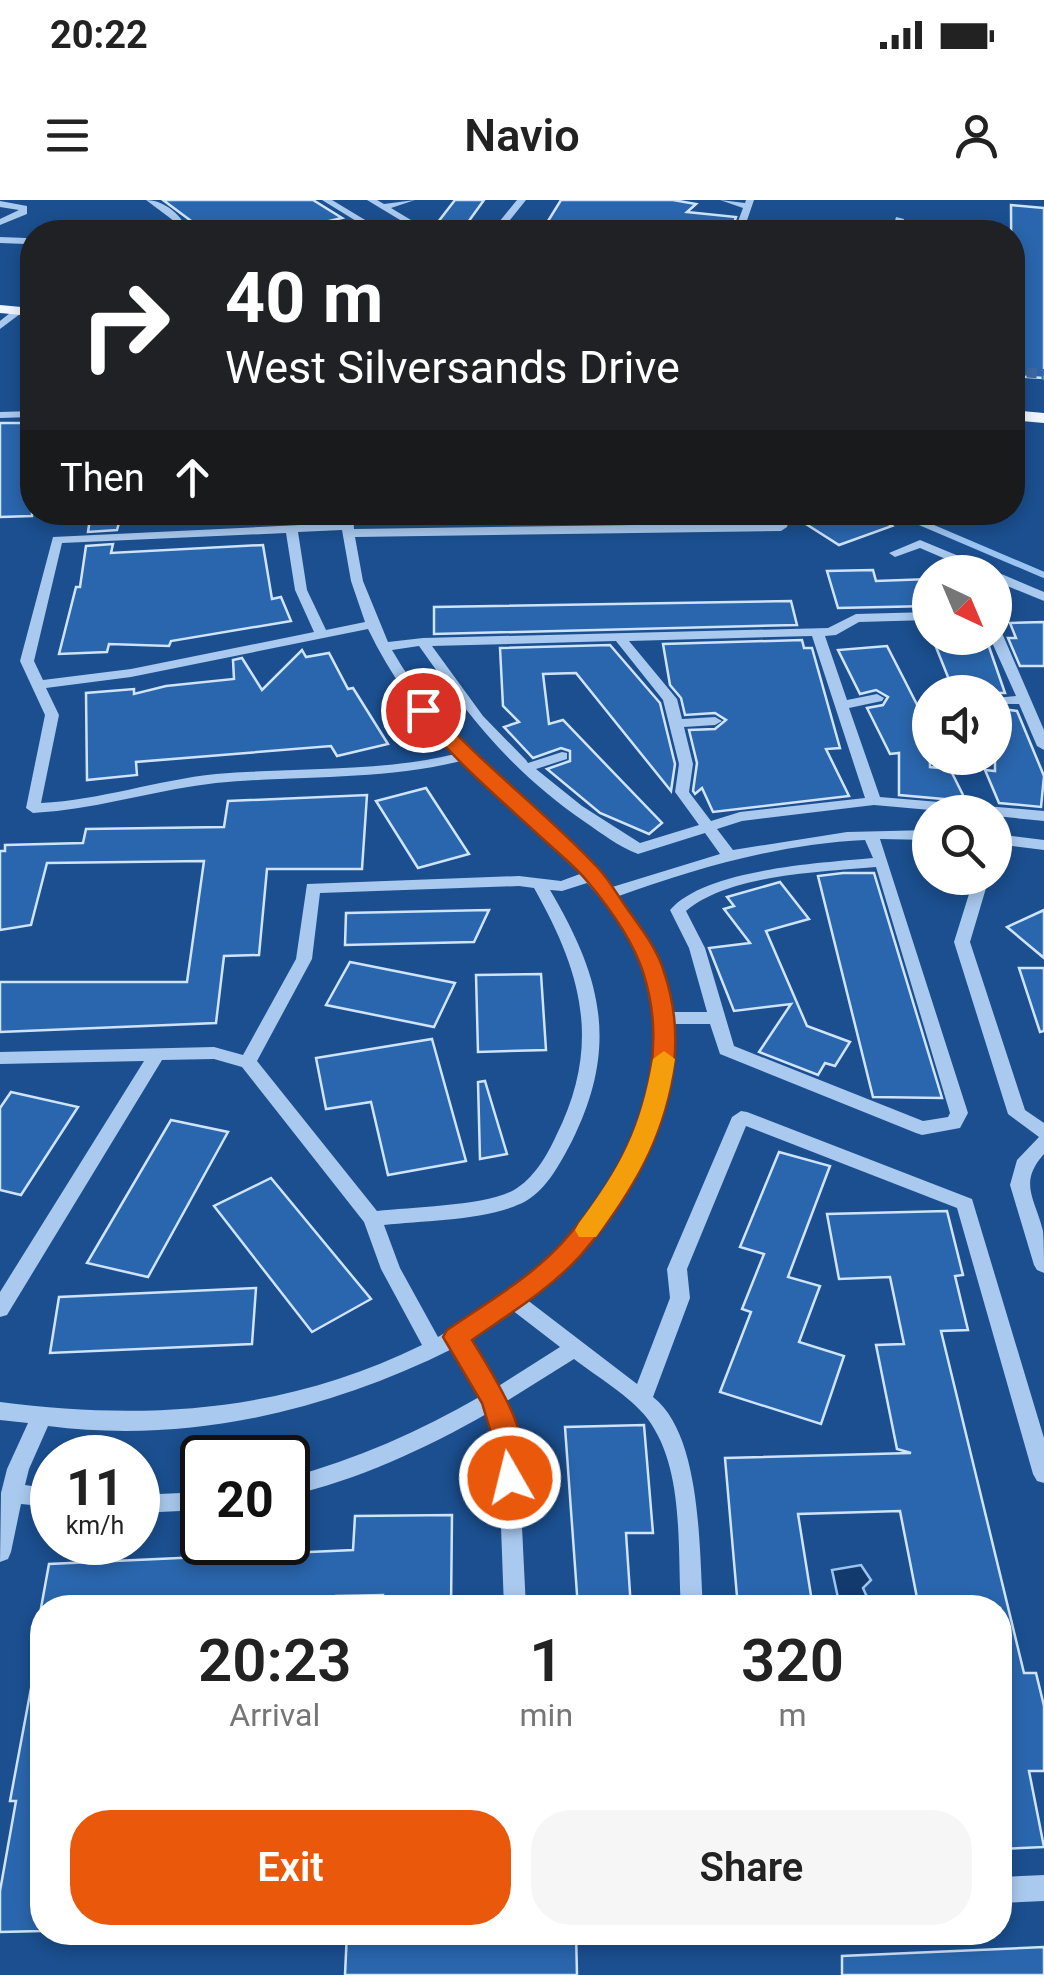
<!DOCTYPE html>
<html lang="en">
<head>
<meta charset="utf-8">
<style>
  :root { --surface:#fff; --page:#f6f6f6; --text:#222; --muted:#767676; --accent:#ea580c }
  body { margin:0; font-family:Roboto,sans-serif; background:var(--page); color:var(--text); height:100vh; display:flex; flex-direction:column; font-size:38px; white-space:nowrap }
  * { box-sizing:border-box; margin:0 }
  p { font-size:32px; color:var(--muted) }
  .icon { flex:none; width:55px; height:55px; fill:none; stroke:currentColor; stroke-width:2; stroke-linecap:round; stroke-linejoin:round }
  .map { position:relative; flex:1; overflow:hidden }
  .side { position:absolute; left:30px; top:1395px; width:982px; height:350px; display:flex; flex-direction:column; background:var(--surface); border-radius:40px; box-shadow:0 5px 15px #0003 }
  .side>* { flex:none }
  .guide { position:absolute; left:20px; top:20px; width:1005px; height:305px; border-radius:40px; box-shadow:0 5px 15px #0003; background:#202124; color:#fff; overflow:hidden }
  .needle { width:65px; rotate:136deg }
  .buttons { position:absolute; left:912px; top:355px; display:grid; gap:20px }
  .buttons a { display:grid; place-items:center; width:100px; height:100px; border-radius:50%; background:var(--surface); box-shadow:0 5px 15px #0003; font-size:50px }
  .speed { position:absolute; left:30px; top:1235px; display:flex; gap:20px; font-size:50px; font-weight:700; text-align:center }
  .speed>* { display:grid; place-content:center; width:130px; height:130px; border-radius:50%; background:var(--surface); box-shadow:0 5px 15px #0003; line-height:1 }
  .speed small { font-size:25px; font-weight:400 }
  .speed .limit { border:5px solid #111; border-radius:15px; background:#fff; color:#111 }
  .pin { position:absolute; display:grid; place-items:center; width:85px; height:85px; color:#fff; margin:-42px; border:5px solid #fff; border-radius:50%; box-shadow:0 2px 10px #0007 }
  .me { position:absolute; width:110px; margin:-55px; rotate:352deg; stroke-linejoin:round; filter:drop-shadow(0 0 8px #0008) }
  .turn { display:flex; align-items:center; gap:35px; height:210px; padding:0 40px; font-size:45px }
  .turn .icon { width:130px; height:130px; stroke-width:2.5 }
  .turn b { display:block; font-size:70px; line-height:85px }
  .then { display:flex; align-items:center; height:95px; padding:0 40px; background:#0003; gap:20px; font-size:38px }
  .eta { display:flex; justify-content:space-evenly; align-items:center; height:170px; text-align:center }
  .eta b { font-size:60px; font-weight:600; line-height:70px }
  .action { display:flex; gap:20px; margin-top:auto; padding:20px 40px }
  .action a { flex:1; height:115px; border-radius:40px; background:var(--accent); color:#fff; font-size:40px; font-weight:600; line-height:115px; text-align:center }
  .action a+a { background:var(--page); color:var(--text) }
  .status { display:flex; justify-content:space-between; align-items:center; height:70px; padding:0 50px; background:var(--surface); direction:ltr }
  .status svg { height:28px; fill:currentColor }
  header { display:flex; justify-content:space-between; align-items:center; height:130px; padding:0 40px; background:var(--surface); font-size:45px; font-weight:600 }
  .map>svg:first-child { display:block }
  .water { fill:#123a6d; stroke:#9cc4f0; stroke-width:2.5 }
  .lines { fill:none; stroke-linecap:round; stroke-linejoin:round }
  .stream { stroke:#9cc4f0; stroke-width:6 }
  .building { fill:#2a66ad; stroke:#cfe3fa; stroke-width:2.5 }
  .minor-tunnel { stroke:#3d69a0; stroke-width:10; stroke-dasharray:10 5; stroke-linecap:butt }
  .minor { fill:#a9c9ee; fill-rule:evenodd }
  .major { fill:#f0f6ff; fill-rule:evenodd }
  .route { fill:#ea580c; stroke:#983908; stroke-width:2.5 }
  .slow { fill:#f59e0b }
</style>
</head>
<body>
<div class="status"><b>20:22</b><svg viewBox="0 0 49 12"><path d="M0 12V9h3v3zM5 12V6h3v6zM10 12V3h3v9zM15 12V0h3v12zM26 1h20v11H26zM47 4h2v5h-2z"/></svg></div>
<header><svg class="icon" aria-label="menu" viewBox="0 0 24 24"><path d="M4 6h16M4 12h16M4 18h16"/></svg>Navio<svg class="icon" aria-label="person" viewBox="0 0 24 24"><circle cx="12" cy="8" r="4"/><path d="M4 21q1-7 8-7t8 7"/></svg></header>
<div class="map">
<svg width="1044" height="1775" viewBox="0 0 1044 1775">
  <rect width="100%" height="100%" fill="#1b4f8f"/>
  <polygon class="water" points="861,1365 871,1380 863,1388 867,1397 878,1398 883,1402 878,1407 840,1407 832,1370"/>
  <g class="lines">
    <polyline class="stream" points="896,312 1044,375"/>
  </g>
  <g class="building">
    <polygon points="163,0 313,0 342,18 329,21 347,32 206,32"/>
    <polygon points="455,0 484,0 466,25 438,22"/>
    <polygon points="561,0 673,0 696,4 687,12 736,17 731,32 630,32 548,21"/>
    <polygon points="1011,5 1044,8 1044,178 1012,176"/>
    <polygon points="0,223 32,223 32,316 0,317"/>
    <polygon points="91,312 122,312 117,330 88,332"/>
    <polygon points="838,312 870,312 892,326 839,345 806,324"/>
    <polygon points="113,344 111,353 263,345 272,399 281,397 291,421 171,441 169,446 109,444 107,452 59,454 76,387 80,387 86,346"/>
    <polygon points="873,370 876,381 930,379 930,406 838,408 827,371"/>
    <polygon points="791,401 797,425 434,434 434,407"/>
    <polygon points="1044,422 1044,466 1020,466 1008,438 1016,438 1010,423"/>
    <polygon points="986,438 1005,493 954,492 934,442"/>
    <polygon points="802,440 804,448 812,448 840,548 826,549 849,596 713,612 702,588 695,594 693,591 697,563 689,530 715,529 726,520 715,513 685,515 681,498 670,485 663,444"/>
    <polygon points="610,445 660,503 675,564 671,591 576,473 543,474 549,524 563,520 662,623 649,634 600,613 547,569 570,561 570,551 561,548 533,558 504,527 519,522 503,506 500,448"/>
    <polygon points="887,446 930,530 930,567 950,569 966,601 899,595 899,553 890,554 867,508 883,505 888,497 876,490 860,494 838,450"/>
    <polygon points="302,450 306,457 329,453 348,489 353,488 388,544 337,556 331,546 136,562 137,575 87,580 86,493 134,489 134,494 166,486 234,479 233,460 242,458 262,490"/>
    <polygon points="995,508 1017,511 1044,576 1041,607 999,603 985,570 995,571"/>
    <polygon points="426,588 469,654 418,668 376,601"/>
    <polygon points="367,595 362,669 267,669 259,755 224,756 216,823 0,832 0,782 187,782 204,661 47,663 31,725 0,730 0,651 5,651 5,645 83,643 86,629 224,627 228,601"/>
    <polygon points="843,673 874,673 942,898 873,897 818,676"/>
    <polygon points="780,682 809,719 766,731 807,826 850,842 835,866 825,863 818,875 759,852 791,804 734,811 709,748 750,743 724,709 734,706 727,697"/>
    <polygon points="489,710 474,742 345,745 346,713"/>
    <polygon points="1044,710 1044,758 1007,727"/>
    <polygon points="350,762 455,783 434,827 326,805"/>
    <polygon points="1019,768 1044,768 1044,831 1040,832"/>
    <polygon points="541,774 546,850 478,852 476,775"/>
    <polygon points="432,839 466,961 388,975 371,902 326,909 316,858"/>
    <polygon points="485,881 507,954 480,959 478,882"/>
    <polygon points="11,892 78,907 21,995 0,990 0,908"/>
    <polygon points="171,920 228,932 148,1077 87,1063"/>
    <polygon points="779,952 830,966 788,1077 820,1086 799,1142 844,1156 821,1224 720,1192 751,1112 742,1109 764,1054 740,1047"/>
    <polygon points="271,978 371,1099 312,1132 214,1006"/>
    <polygon points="947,1011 963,1075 955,1076 968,1130 941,1131 1024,1473 1036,1473 1044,1506 1044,1571 1029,1571 1044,1647 1000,1649 1000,1408 919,1408 900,1311 798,1314 813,1408 738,1408 725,1258 911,1253 897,1249 876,1145 904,1144 890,1077 839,1079 827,1014"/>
    <polygon points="256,1088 252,1144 50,1153 59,1097"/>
    <polygon points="644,1225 653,1333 626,1333 631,1408 578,1408 565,1227"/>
    <polygon points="452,1315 451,1408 382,1408 383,1395 336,1396 335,1408 41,1408 49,1364 353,1350 355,1316"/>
    <polygon points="32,1483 42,1484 42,1731 0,1732 0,1691 16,1601 10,1601"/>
    <polygon points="347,1732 576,1732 577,1775 345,1775"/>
    <polygon points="1044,1747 1044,1775 842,1775 842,1756"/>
  </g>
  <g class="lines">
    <polyline class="minor-tunnel" points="1012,171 1044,174"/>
    <g class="minor">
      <path d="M146 0C165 0 182 16 189 32H181L174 21Z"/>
      <polygon points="322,0 332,0 385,32 374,32"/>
      <polygon points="367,0 377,0 384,4 415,0 391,8 431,32 420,32"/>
      <polygon points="517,0 526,0 506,25 553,29 557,32 502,30 491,32"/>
      <polygon points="720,0 745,3 746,0 754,0 743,32 734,32 743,8"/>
      <polygon points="0,1 27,6 27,14 0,25 0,19 19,10 0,7"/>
      <polygon points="896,17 904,19 901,32 892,32"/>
      <polygon points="0,37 26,38 31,41 26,44 0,43"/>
      <polygon points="15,109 24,111 0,129 0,121"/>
      <polygon points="32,211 32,217 0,218 0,212"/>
      <path d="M341 312H353L354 329 776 323 779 312H791L787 327 781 331 355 337 363 381 388 442 423 438 828 428 856 414 930 412V420L859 422 836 435 825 436 847 500 877 494 884 498 882 501 849 508 880 597 1044 611V621L995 616V612H953L874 605 742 621 717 629 733 650 847 632 930 630V640L880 639 968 913 960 928 922 935 916 933 720 854 710 824H672C677 935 611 1032 526 1099L637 1184 670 1098 667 1069 732 917 741 911 747 912 972 999 1044 1238V1283L1037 1281 1033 1274 957 1008 746 926 687 1069 690 1098 653 1197C702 1235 699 1350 703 1408H681C677 1348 685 1268 647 1218 631 1197 596 1176 574 1159L505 1202 518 1246 526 1408H504L498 1246 488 1213C425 1249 358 1280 288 1296V1278C356 1259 419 1232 481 1196L452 1149C327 1211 189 1244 48 1226L29 1269 25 1285 52 1289V1307L21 1304 11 1352 8 1359 0 1362 1 1293 7 1269 28 1223 0 1220V1202C149 1221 285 1212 422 1145L381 1069 364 1022 242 867 214 859 162 860 7 1115 0 1117V1092L144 861 0 864V852L214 847 243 855 296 759 307 684 519 676 561 681 580 674 461 561C380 581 298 575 216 583 162 589 110 605 57 611L33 613 26 608 45 515 20 461 53 337 342 323ZM342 330 351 381 365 422 326 430 307 390 298 332ZM286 333 295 390 314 432 131 469 43 480 34 461 62 343ZM368 429C390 475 420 516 455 554 376 573 296 567 216 574 157 580 101 600 41 603L59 515 46 488 131 477ZM812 436 865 598 740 612 711 621 689 592 693 564 684 527 715 525 722 521 715 517 682 519 677 499 629 441ZM616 441 663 500 679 564 675 592 699 625 640 643 582 606 536 569 567 559V553L562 552 528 563 526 560 483 516 432 446ZM419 446C470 518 511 571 585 622 601 633 619 647 638 654L705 633 720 654 609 688 599 677 598 672 593 670C522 598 443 539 392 450ZM865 640 873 658C820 663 705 669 670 710L689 748 707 812H672L655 756 616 697C697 668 779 644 865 640ZM876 667 950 913 948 917 923 921 734 846 705 748 686 711C729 674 821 672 876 667ZM587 683C606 705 627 729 639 757 658 800 660 845 649 890 623 1002 535 1082 438 1137L400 1068 384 1025C425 1020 489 1021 526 1001 547 989 561 962 572 941 619 846 602 778 550 690L562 691ZM519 686 534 688C582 773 602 844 556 936 547 956 533 979 514 990 485 1006 411 1007 377 1011L257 861 312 759 320 693ZM512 1110 560 1147 497 1187 468 1139Z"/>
      <polygon points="920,340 990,369 992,372 976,372 920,348 895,357 889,353"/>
      <polygon points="994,372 999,373 1044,392 1044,401 995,381"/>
      <polygon points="995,429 1002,433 1044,530 1044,550 1037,546 1019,504 995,504 995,498 1016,496 990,438 995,438"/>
      <polygon points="995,634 1044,640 1044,650 995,644"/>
      <path d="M974 678H989L970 742 1025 910 1044 923V954C1018 983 1035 998 1043 1031 1044 1044 1044 1059 1044 1073L1037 1070 1034 1065 1010 985 1017 960 1039 937 1008 914 954 742Z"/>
      <polygon points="202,1292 202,1310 138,1313 138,1295"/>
      <polygon points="1044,1675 1044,1701 1000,1703 1000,1677"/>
    </g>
    <g class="major">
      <polygon points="0,105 32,108 32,116 0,113"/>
      <polygon points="1012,210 1044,213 1044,223 1012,220"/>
    </g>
  </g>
  <path class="route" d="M423 505 430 506C482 565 546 612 599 669 609 680 617 694 626 707 640 727 657 748 664 772 699 874 647 980 580 1056 549 1090 509 1114 472 1140 493 1175 540 1244 520 1287L510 1291 500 1287 495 1246 482 1203 443 1137 447 1130C486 1103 530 1078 562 1043 628 970 675 870 643 772 633 741 608 706 587 681 575 666 558 653 543 639 499 598 451 558 414 510Z"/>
  <path class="slow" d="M664 851 675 859C664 933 640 976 596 1037H579L575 1030 579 1023C621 967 641 929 653 859Z"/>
</svg>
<div class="buttons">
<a><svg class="needle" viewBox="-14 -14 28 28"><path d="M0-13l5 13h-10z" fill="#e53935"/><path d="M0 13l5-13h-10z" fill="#767676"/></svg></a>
<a><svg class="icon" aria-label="sound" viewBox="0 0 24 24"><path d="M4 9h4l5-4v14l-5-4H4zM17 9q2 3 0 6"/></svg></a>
<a><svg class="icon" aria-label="search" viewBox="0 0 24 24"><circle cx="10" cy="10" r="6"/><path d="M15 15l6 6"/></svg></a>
</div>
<div class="speed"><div>11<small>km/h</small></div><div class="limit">20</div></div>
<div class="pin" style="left:423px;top:510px;background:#d93025"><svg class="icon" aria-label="arrive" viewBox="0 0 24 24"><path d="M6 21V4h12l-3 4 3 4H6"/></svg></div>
<svg class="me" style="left:510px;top:1278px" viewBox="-20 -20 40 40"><circle r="17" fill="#ea580c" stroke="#fff" stroke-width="3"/><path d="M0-11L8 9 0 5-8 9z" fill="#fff"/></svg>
<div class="guide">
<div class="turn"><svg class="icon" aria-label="right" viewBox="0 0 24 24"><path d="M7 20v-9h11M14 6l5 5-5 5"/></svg><div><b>40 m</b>West Silversands Drive</div></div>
<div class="then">Then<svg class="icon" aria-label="ahead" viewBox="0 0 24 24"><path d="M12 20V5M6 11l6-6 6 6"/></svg></div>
</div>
<section class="side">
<div class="eta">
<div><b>20:23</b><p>Arrival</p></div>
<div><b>1</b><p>min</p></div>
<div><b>320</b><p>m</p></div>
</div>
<div class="action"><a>Exit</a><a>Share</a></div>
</section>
</div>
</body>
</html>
